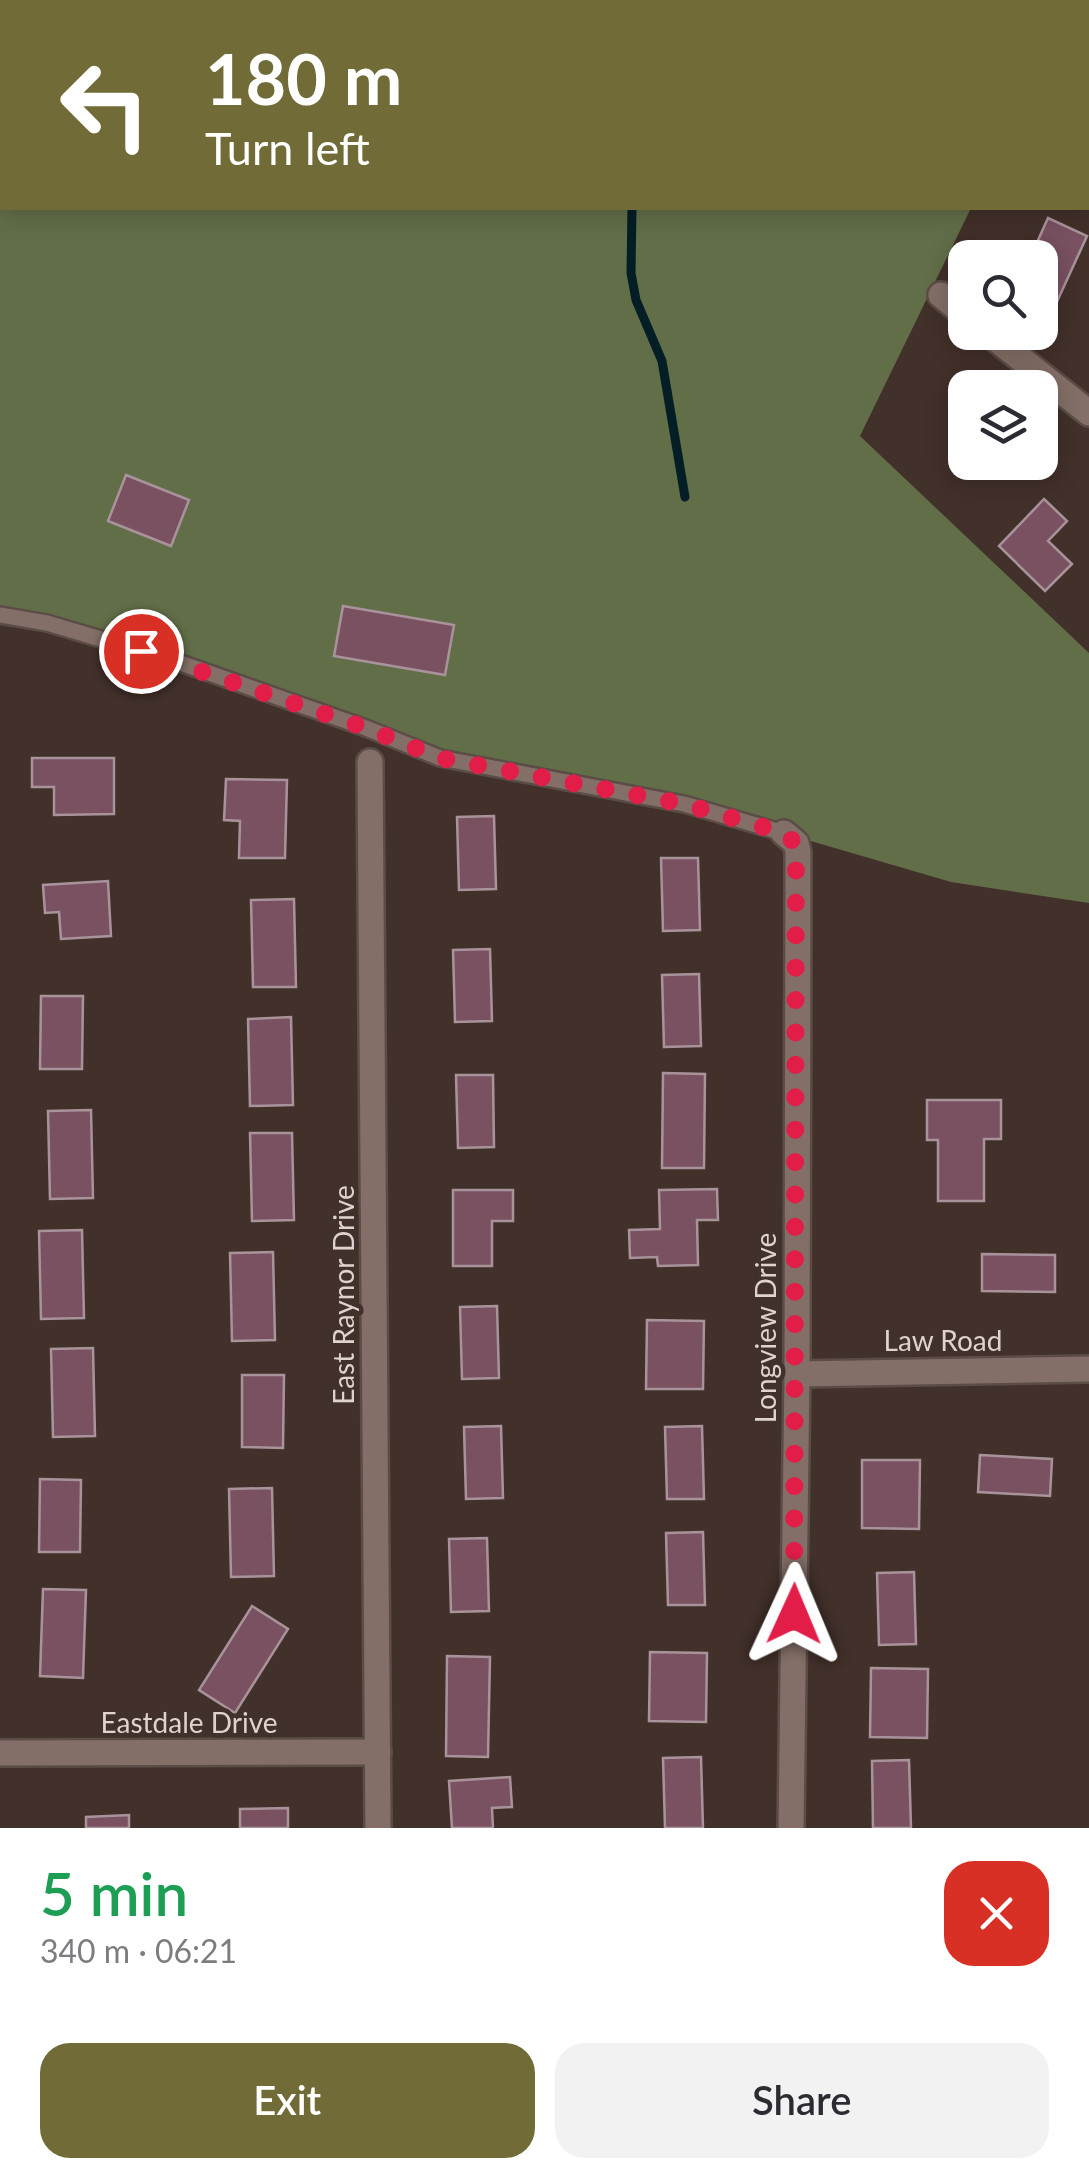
<!DOCTYPE html>
<html lang="en">
<head>
<meta charset="utf-8">
<style>
  :root { --surface:#fff; --page:#f2f2f3; --text:#2b2b33; --muted:#7c7c81; --accent:#716c37 }
  body { margin:0; font-family:Lato,sans-serif; background:var(--page); color:var(--text); height:100vh; display:flex; flex-direction:column; font-size:38px; white-space:nowrap }
  * { box-sizing:border-box; margin:0 }
  p { font-size:32px; color:var(--muted) }
  .icon { flex:none; width:55px; height:55px; fill:none; stroke:currentColor; stroke-width:2; stroke-linecap:round; stroke-linejoin:round }
  .map { position:relative; height:1828px; overflow:hidden }
  .sheet { display:flex; flex-direction:column; background:var(--surface); flex:1 }
  .sheet>* { flex:none }
  .guide { position:absolute; left:0px; top:0px; width:1090px; height:210px; box-shadow:0 5px 25px #0003; background:#716c37; color:#fff; overflow:hidden }
  .tools { position:absolute; left:948px; top:240px; display:grid; gap:20px }
  .tools a { display:grid; place-items:center; width:110px; height:110px; border-radius:20px; background:var(--surface); box-shadow:0 5px 25px #0003; font-size:50px }
  .pin { position:absolute; display:grid; place-items:center; width:85px; height:85px; color:#fff; margin:-42px; border:5px solid #fff; border-radius:50%; box-shadow:0 2px 10px #0007 }
  .me { position:absolute; width:110px; margin:-55px; rotate:1deg; stroke-linejoin:round; filter:drop-shadow(0 0 8px #0008) }
  .turn { display:flex; align-items:center; gap:35px; height:210px; padding:0 40px; font-size:45px }
  .turn .icon { width:130px; height:130px; stroke-width:2.5 }
  .turn b { display:block; font-size:70px; line-height:85px }
  .round { display:grid; place-items:center; flex:none; width:105px; height:105px; border-radius:30px; background:var(--page) }
  .head { display:flex; align-items:center; justify-content:space-between; height:170px; padding:0 40px }
  h1 { font-size:60px; font-weight:600; line-height:75px; color:#1e9e55 }
  .primary-button { display:flex; gap:20px; margin-top:auto; padding:20px 40px }
  .primary-button a { flex:1; height:115px; border-radius:30px; background:var(--accent); color:#fff; font-size:40px; font-weight:600; line-height:115px; text-align:center }
  .primary-button a+a { background:var(--page); color:var(--text) }
  .map>svg:first-child { display:block }
  .forest { fill:#626e48 }
  .lines { fill:none; stroke-linecap:round; stroke-linejoin:round }
  .stream { stroke:#041e26; stroke-width:9 }
  .building { fill:#795161; stroke:#a9939b; stroke-width:2.5 }
  .service-casing { stroke:#5b4c47; stroke-width:20 }
  .minor-casing { stroke:#5b4c47; stroke-width:30 }
  .service { stroke:#836f67; stroke-width:15 }
  .minor { stroke:#836f67; stroke-width:25 }
  .route { stroke:#e11d48; stroke-width:18; stroke-dasharray:0 32.4 }
  .labels { text-anchor:middle; stroke-width:9; stroke-linejoin:round; paint-order:stroke }
  .street-label { font-size:28px; fill:#dfd3cf; stroke:#42302a }
</style>
</head>
<body>
<div class="map">
<svg width="1089" height="1828" viewBox="0 0 1089 1828">
  <rect width="100%" height="100%" fill="#42302a"/>
  <polygon class="forest" points="0,0 1041,0 2,2 2,208 971,208 860,436 1089,653 1089,903 951,882 684,804 440,758 366,728 0,615"/>
  <g class="lines">
    <g class="stream">
      <polyline points="602,0 602,2"/>
      <polyline points="632,208 631,273 636,300 662,361 685,497"/>
    </g>
  </g>
  <g class="building">
    <polygon points="1048,218 1087,236 1055,306 1040,299 1040,258 1030,258"/>
    <polygon points="126,475 189,500 171,546 108,521"/>
    <polygon points="1044,499 1067,521 1048,541 1072,564 1045,591 999,546"/>
    <polygon points="343,606 454,625 445,675 334,656"/>
    <polygon points="32,758 114,758 114,814 54,815 54,787 32,787"/>
    <polygon points="226,779 287,780 285,858 239,858 240,821 224,820"/>
    <polygon points="494,816 496,889 459,890 457,817"/>
    <polygon points="661,858 698,858 700,930 663,931"/>
    <polygon points="108,881 111,936 61,939 59,912 45,913 43,885"/>
    <polygon points="294,899 296,987 253,987 251,900"/>
    <polygon points="490,949 492,1021 455,1022 453,950"/>
    <polygon points="699,974 701,1046 664,1047 662,975"/>
    <polygon points="41,996 83,996 82,1069 40,1069"/>
    <polygon points="291,1017 293,1105 250,1106 248,1019"/>
    <polygon points="663,1073 705,1074 704,1168 662,1168"/>
    <polygon points="456,1075 493,1075 494,1147 458,1148"/>
    <polygon points="927,1100 1001,1100 1001,1139 984,1139 984,1201 938,1201 938,1140 927,1140"/>
    <polygon points="91,1110 93,1198 50,1199 48,1111"/>
    <polygon points="250,1133 292,1133 294,1220 252,1221"/>
    <polygon points="717,1189 718,1220 697,1220 698,1265 658,1266 657,1257 630,1258 629,1230 660,1229 659,1190"/>
    <polygon points="453,1190 513,1190 513,1221 492,1221 492,1266 453,1266"/>
    <polygon points="82,1230 84,1318 41,1319 39,1231"/>
    <polygon points="273,1252 275,1340 232,1341 230,1253"/>
    <polygon points="982,1254 1055,1255 1055,1292 982,1291"/>
    <polygon points="497,1306 499,1378 462,1379 460,1307"/>
    <polygon points="647,1320 704,1321 703,1389 646,1389"/>
    <polygon points="93,1348 95,1436 53,1437 51,1349"/>
    <polygon points="242,1375 284,1375 283,1448 242,1447"/>
    <polygon points="501,1426 503,1498 466,1499 464,1427"/>
    <polygon points="702,1426 704,1499 667,1499 665,1427"/>
    <polygon points="980,1455 1052,1459 1050,1496 978,1492"/>
    <polygon points="862,1460 920,1460 919,1529 862,1528"/>
    <polygon points="40,1479 81,1480 80,1552 39,1552"/>
    <polygon points="272,1488 274,1576 231,1577 229,1489"/>
    <polygon points="703,1532 705,1605 668,1605 666,1533"/>
    <polygon points="487,1538 489,1611 451,1612 449,1539"/>
    <polygon points="914,1572 916,1644 879,1645 877,1573"/>
    <polygon points="43,1589 86,1590 83,1678 40,1676"/>
    <polygon points="252,1606 288,1629 235,1713 199,1690"/>
    <polygon points="650,1652 707,1653 706,1722 649,1721"/>
    <polygon points="447,1656 490,1657 488,1757 446,1756"/>
    <polygon points="871,1668 928,1669 927,1738 870,1737"/>
    <polygon points="701,1757 703,1828 665,1828 663,1758"/>
    <polygon points="909,1760 911,1828 873,1828 872,1761"/>
    <polygon points="510,1777 512,1807 492,1808 493,1828 452,1828 449,1781"/>
    <polygon points="288,1808 288,1828 240,1828 240,1809"/>
    <polygon points="129,1815 129,1828 86,1828 86,1817"/>
  </g>
  <g class="lines">
    <defs>
      <polyline id="service" points="0,615 47,623 172,660 366,728 440,758 684,804 784,833"/>
      <g id="minor">
        <polyline points="941,295 965,315"/>
        <polyline points="987,332 1089,413"/>
        <polyline points="370,762 378,1828"/>
        <polyline points="784,833 796,843 798,852 797,1374 791,1828"/>
        <polyline points="797,1374 1089,1369"/>
        <polyline points="0,1753 378,1752"/>
      </g>
    </defs>
    <use href="#service" class="service-casing"/>
    <use href="#minor" class="minor-casing"/>
    <use href="#service" class="service"/>
    <use href="#minor" class="minor"/>
  </g>
  <g class="lines">
    <polyline class="route" points="141,651 366,728 440,758 684,804 784,833 796,844 794,1614"/>
  </g>
  <g class="labels">
    <g class="street-label">
      <text transform="translate(344 1295) rotate(-90)" y="10">East Raynor Drive</text>
      <text transform="translate(766 1328) rotate(-90)" y="10">Longview Drive</text>
      <text x="943" y="1351">Law Road</text>
      <text x="189" y="1733">Eastdale Drive</text>
    </g>
  </g>
</svg>
<div class="tools">
<a><svg class="icon" aria-label="search" viewBox="0 0 24 24"><circle cx="10" cy="10" r="6"/><path d="M15 15l6 6"/></svg></a>
<a><svg class="icon" aria-label="layers" viewBox="0 0 24 24"><path d="M12 4l9 5-9 5-9-5zM3 14l9 5 9-5"/></svg></a>
</div>
<div class="pin" style="left:141px;top:651px;background:#d93025"><svg class="icon" aria-label="arrive" viewBox="0 0 24 24"><path d="M6 21V4h12l-3 4 3 4H6"/></svg></div>
<svg class="me" style="left:794px;top:1614px" viewBox="-20 -20 40 40"><path d="M0-17L14 15 0 8-14 15z" fill="#e11d48" stroke="#fff" stroke-width="4"/></svg>
<div class="guide">
<div class="turn"><svg class="icon" aria-label="left" viewBox="0 0 24 24"><path d="M17 20v-9H6M10 6l-5 5 5 5"/></svg><div><b>180 m</b>Turn left</div></div>
</div>
</div>
<section class="sheet">
<div class="head"><div><h1>5 min</h1><p>340 m · 06:21</p></div><a class="round" style="background:#d93025;color:#fff"><svg class="icon" aria-label="close" viewBox="0 0 24 24"><path d="M6 6l12 12M18 6L6 18"/></svg></a></div>
<div class="primary-button"><a>Exit</a><a>Share</a></div>
</section>
</body>
</html>
